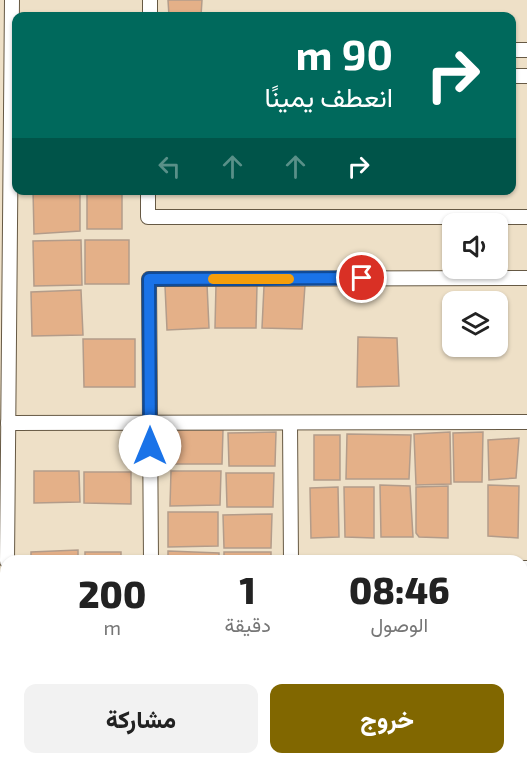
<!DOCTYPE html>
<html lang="ar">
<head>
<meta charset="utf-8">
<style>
  :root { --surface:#fff; --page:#f2f2f2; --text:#222; --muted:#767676; --accent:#816700 }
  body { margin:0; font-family:"Exo 2",Vazirmatn,sans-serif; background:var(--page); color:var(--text); direction:rtl; height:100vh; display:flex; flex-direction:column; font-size:22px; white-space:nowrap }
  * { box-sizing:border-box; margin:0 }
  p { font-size:20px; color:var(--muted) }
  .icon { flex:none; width:33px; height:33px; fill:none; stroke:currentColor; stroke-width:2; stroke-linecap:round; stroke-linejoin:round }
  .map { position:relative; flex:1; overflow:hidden; direction:ltr }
  .drawer { position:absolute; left:0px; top:555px; width:528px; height:210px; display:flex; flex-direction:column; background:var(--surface); border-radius:18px 18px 0 0; box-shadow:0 2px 4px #0004; direction:rtl }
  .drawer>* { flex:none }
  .banner { position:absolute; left:12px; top:12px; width:504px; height:183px; border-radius:12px; box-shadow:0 2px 4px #0004; direction:rtl; background:#00695c; color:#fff; overflow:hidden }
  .tools { position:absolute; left:442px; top:213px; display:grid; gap:12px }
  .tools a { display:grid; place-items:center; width:66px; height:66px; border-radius:12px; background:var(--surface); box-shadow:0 2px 4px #0004; font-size:30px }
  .pin { position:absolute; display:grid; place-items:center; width:51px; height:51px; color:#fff; margin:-26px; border:3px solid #fff; border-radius:50%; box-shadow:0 2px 6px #0007 }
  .me { position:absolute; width:66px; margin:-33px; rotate:0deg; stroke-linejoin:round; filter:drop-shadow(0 0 4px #0008) }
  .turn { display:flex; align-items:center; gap:21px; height:126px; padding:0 24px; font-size:27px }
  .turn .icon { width:78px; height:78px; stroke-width:2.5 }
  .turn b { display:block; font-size:42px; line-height:51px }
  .lanes { display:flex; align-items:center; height:57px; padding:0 24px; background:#0003; justify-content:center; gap:30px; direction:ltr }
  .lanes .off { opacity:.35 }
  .eta { display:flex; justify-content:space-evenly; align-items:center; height:102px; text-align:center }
  .eta b { font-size:36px; font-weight:800; line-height:42px }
  .button { display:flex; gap:12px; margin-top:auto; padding:12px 24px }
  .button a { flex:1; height:69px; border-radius:12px; background:var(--accent); color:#fff; font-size:24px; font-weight:800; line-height:69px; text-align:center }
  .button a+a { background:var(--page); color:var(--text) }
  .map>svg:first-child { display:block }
  .building { fill:#e4b088; stroke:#b39c8a; stroke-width:1.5 }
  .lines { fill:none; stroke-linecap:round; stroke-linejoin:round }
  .minor-casing { stroke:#665944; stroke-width:16 }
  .minor { stroke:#fff; stroke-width:14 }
  .route-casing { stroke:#114b97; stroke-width:15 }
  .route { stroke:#1a73e8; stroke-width:10 }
  .slow { stroke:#f59e0b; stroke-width:10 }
</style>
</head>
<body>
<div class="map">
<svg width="527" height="765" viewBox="0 0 527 765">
  <rect width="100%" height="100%" fill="#eee0c7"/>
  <g class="building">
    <polygon points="168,0 202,0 201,16 169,16"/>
    <polygon points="33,190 80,190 80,231 34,234"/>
    <rect x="87" y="190" width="35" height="39"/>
    <polygon points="81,240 82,285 34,286 33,241"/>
    <rect x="85" y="240" width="44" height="44"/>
    <polygon points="207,284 209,328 167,330 165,286"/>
    <polygon points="216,284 257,285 256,328 215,328"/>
    <polygon points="305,285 302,329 262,328 264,286"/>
    <polygon points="81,290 83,335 32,336 31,292"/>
    <polygon points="358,337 397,338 399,386 357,387"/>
    <polygon points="83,339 135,339 135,387 84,387"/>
    <polygon points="173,430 223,430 222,464 172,464"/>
    <polygon points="276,432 275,466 229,466 228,433"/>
    <polygon points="450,432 451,484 416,485 414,434"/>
    <polygon points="483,432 482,482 454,482 453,433"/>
    <polygon points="347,434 411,435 409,479 346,479"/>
    <rect x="314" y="435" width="26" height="45"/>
    <polygon points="519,438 516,478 489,480 488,440"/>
    <polygon points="34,471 79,471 80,502 34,503"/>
    <polygon points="171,471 221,471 220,505 170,506"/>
    <polygon points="84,472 131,472 131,504 84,503"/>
    <polygon points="226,473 274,473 273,507 227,507"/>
    <polygon points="380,485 410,486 413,537 381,537"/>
    <polygon points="488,485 519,486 518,538 488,536"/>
    <polygon points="448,486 448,538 419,537 416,533 416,487"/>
    <polygon points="338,487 339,537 311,538 310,488"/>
    <polygon points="344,487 374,487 374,538 345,537"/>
    <polygon points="168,512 218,512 218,546 168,547"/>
    <polygon points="272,514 271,548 224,548 223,515"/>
    <polygon points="78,550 78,561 31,561 31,552"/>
    <polygon points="168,551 219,553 219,561 168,561"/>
    <rect x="85" y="552" width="36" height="9"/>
    <rect x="224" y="552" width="47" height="9"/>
    <rect x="31" y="759" width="102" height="6"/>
    <polygon points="225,759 271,759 272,765 225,765"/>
  </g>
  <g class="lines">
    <defs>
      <g id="minor">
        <polyline points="150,16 150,0"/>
        <polyline points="512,50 527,50"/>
        <polyline points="512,76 527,76"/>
        <polyline points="148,190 148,217 527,217"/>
        <polyline points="8,423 527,422"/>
        <polyline points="290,423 291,561"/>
        <polyline points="7,561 12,0"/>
        <polyline points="151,561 149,279 527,278"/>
        <polyline points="522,568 527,568"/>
        <polyline points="522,708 527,708"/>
        <polyline points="151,759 151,765"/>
        <polyline points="5,765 6,682"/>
        <polyline points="518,765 527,764"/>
      </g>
    </defs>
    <use href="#minor" class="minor-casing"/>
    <use href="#minor" class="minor"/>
  </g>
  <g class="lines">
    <defs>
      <polyline id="route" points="150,446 149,279 362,278"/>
    </defs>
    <use href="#route" class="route-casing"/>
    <use href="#route" class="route"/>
    <polyline class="slow" points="213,279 289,279"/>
  </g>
</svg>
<div class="tools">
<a><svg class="icon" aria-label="sound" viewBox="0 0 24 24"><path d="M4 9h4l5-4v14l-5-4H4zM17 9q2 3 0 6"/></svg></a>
<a><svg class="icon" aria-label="layers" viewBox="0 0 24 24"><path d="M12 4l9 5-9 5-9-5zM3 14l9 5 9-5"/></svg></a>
</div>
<div class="pin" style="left:362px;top:278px;background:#d93025"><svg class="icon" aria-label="arrive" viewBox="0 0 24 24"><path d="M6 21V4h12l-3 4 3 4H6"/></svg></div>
<svg class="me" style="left:150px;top:446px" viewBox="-20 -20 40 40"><circle r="19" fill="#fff"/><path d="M0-13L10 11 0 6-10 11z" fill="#1a73e8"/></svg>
<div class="banner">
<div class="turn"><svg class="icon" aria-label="right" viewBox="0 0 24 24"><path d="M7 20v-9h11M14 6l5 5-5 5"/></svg><div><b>90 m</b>انعطف يمينًا</div></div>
<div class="lanes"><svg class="icon off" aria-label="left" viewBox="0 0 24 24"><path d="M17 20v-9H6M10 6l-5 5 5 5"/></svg><svg class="icon off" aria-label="ahead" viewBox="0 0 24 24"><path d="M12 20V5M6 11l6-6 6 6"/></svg><svg class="icon off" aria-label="ahead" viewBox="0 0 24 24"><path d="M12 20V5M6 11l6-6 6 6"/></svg><svg class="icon" aria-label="right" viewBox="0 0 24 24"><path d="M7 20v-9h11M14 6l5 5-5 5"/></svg></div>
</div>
<section class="drawer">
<div class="eta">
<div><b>08:46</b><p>الوصول</p></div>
<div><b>1</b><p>دقيقة</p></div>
<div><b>200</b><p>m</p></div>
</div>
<div class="button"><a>خروج</a><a>مشاركة</a></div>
</section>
</div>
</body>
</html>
